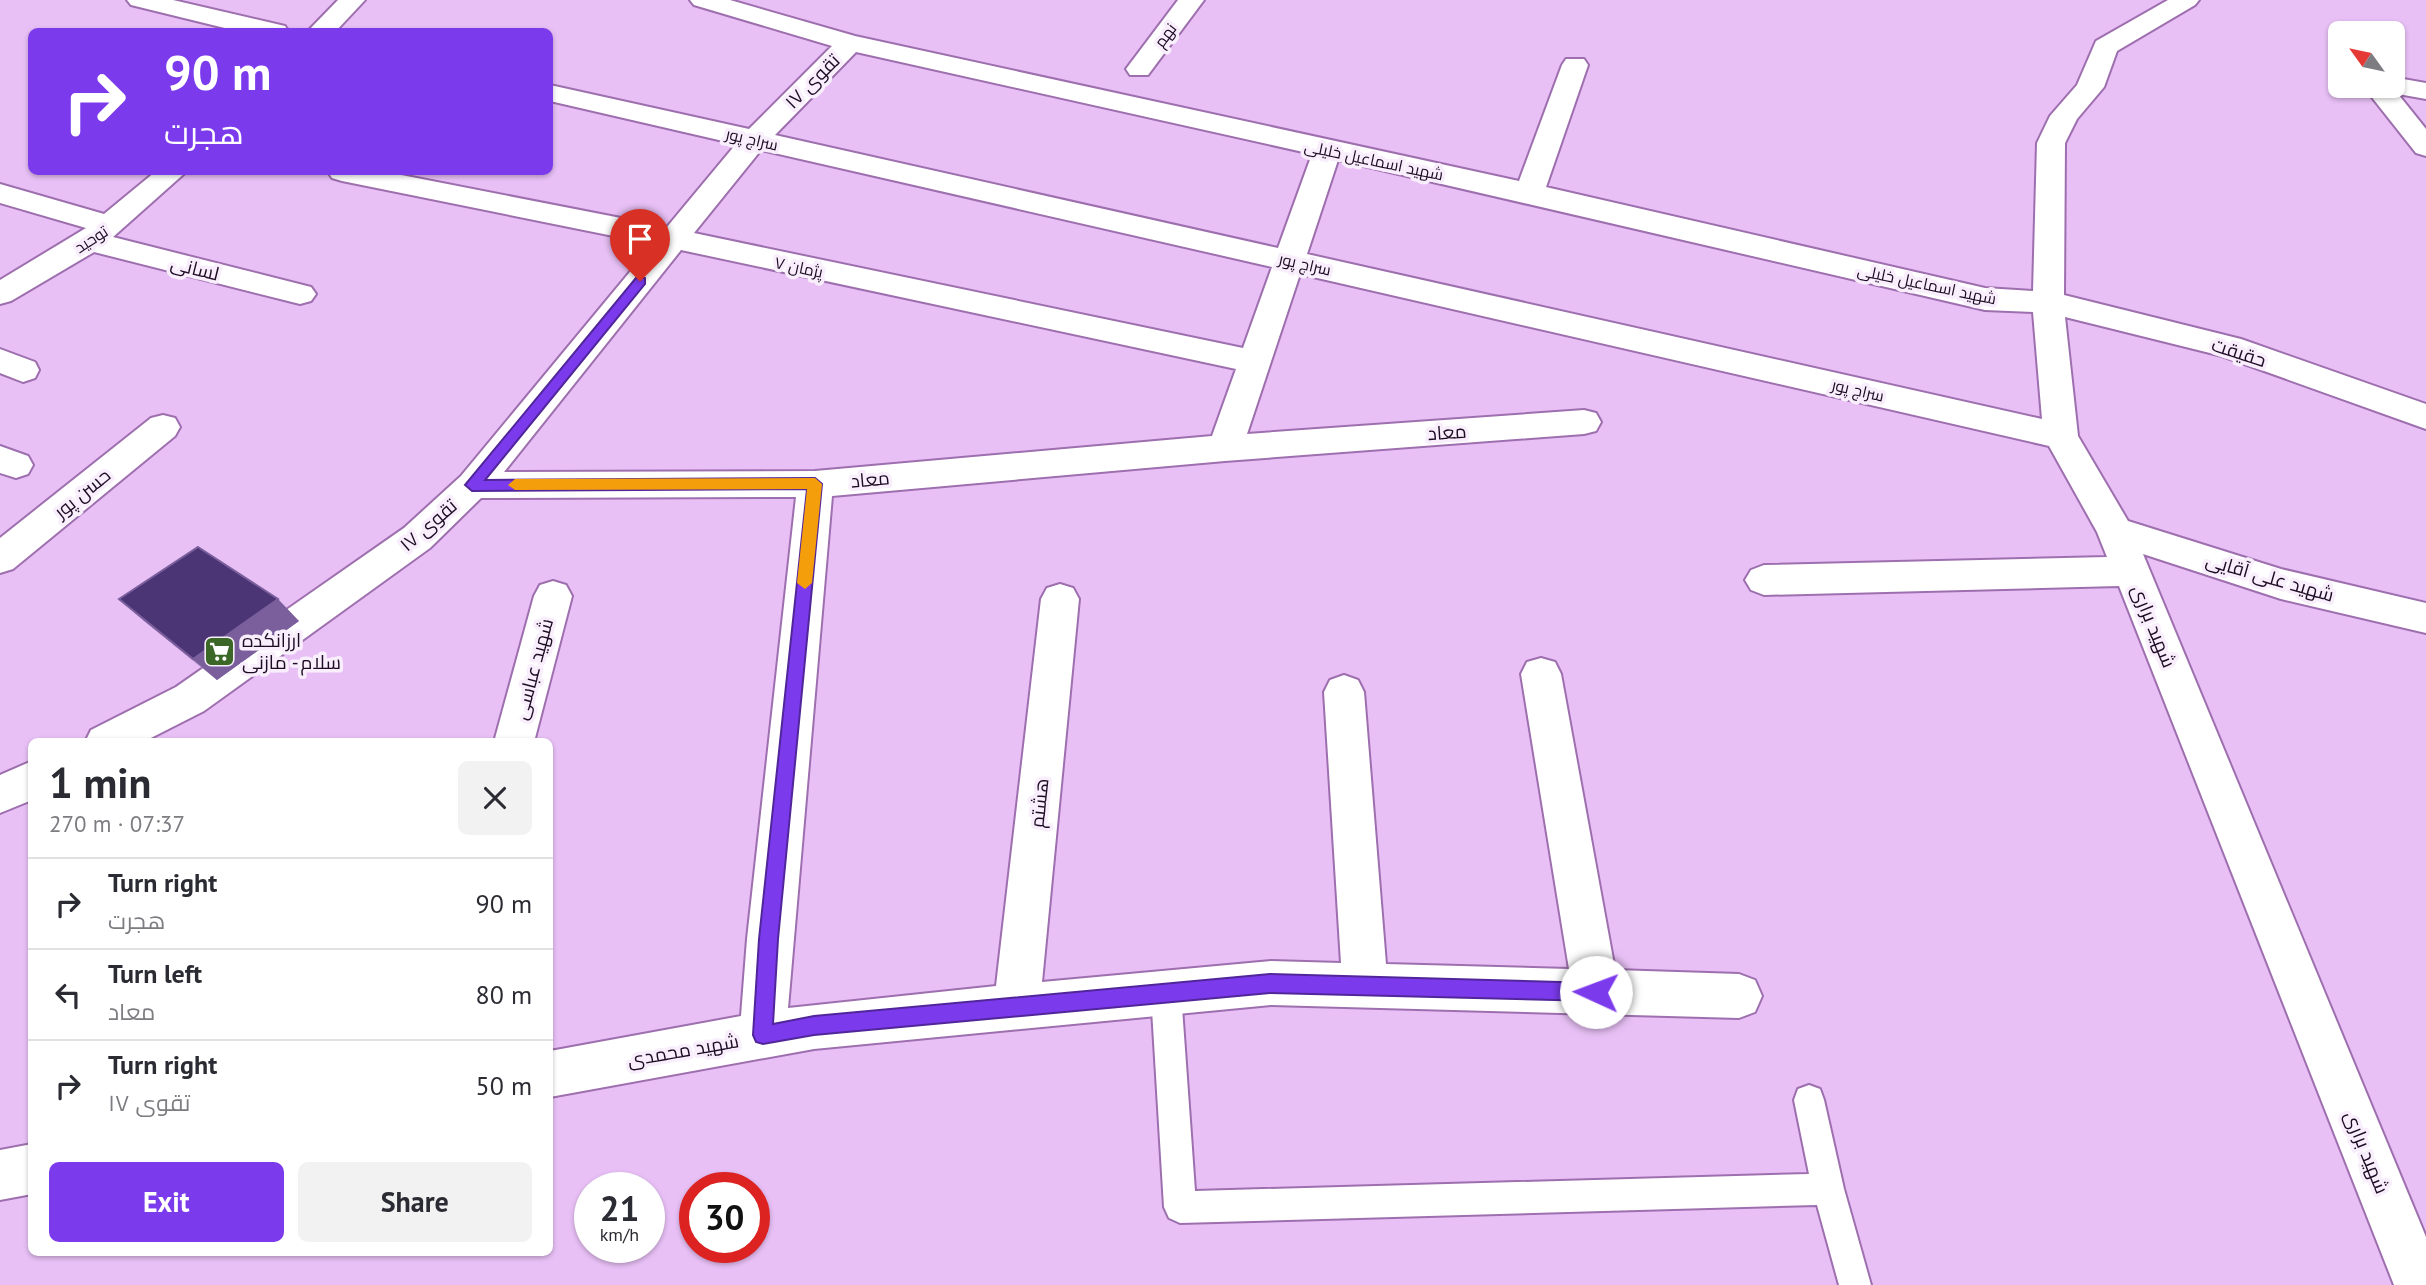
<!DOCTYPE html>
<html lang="en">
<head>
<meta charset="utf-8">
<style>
  :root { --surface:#fff; --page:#f2f2f3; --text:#2b2b33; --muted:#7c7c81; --line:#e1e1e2; --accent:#7c3aed }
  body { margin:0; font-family:"PT Sans",Cairo,sans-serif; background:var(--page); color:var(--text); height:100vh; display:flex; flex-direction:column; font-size:26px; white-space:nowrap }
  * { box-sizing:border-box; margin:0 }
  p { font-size:23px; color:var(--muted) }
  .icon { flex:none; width:38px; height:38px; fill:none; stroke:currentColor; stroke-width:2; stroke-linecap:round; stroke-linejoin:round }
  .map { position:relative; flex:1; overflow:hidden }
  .side { position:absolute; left:28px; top:738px; width:525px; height:518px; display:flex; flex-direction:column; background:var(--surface); border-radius:10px; box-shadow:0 2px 5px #0004 }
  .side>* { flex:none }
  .hud { position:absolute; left:28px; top:28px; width:525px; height:147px; border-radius:10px; box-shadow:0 2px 5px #0004; background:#7c3aed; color:#fff; overflow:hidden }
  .needle { width:46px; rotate:303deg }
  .buttons { position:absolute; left:2328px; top:21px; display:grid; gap:14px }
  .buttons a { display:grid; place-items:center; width:77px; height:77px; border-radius:10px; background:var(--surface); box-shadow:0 2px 5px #0004; font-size:35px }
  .speed { position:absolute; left:574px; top:1172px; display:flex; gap:14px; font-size:35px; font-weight:700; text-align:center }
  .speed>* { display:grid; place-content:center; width:91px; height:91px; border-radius:50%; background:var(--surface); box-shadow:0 2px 5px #0004; line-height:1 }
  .speed small { font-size:18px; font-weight:400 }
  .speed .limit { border:10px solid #d22; background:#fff; color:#111 }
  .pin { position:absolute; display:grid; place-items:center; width:60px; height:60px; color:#fff; margin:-72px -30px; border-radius:50% 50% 50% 0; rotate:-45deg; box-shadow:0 0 7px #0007 }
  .pin .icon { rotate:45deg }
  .me { position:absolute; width:77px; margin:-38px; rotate:272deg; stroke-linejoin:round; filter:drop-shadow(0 0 5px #0008) }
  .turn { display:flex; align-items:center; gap:24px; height:147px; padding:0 21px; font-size:32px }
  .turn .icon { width:91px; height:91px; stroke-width:2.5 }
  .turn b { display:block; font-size:49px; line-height:60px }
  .round { display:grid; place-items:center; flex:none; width:74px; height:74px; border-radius:10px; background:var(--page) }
  .summary { display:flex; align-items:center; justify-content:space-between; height:119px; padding:0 21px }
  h1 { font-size:42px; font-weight:600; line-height:52px }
  .action { display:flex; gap:14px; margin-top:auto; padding:14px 21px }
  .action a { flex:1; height:80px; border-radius:10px; background:var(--accent); color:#fff; font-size:28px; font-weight:600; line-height:80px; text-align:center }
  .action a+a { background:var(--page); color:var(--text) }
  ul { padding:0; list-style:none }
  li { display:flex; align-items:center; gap:21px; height:91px; padding:0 21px; border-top:2px solid var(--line) }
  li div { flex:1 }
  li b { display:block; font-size:26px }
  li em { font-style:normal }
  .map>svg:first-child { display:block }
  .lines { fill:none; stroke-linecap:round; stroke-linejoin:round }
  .service-casing { stroke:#9e6fae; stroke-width:4 }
  .minor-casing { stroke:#9e6fae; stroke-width:4 }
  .service { fill:#fff; fill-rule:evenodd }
  .minor { fill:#fff; fill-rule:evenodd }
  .wall { fill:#9a7ab6 }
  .shaded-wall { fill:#7a5f9c }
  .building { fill:#4b3575; stroke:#7a5f9c; stroke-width:2 }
  .route { fill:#7c3aed; stroke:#51269a; stroke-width:2 }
  .slow { fill:#f59e0b }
  .labels { text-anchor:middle; stroke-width:7; stroke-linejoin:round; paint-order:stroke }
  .far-street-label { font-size:16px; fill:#1d0b23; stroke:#f8eefc }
  .street-label { font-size:19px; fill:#1d0b23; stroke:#f8eefc }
  .poi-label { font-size:19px; fill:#1d0b23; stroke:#f8eefc; text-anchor:start }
</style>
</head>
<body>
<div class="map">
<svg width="2426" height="1285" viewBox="0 0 2426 1285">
  <rect width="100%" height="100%" fill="#e8c0f6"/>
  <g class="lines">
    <defs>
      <polygon id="service" points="1166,979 1176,983 1181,993 1195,1191 1809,1174 1794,1100 1798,1089 1809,1085 1820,1089 1824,1100 1844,1189 1871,1285 1839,1285 1817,1205 1180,1223 1169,1218 1164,1207 1151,993 1156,983"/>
      <g id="minor">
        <polygon points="127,0 173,0 285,26 289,32 241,32 131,5"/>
        <polygon points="338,0 365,0 335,32 307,32"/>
        <path d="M690 0H730L855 36 1519 181 1562 65 1566 59H1584L1588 65 1546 187 1985 288 2033 291 2037 143 2050 116 2077 85 2096 41 2168 0H2199L2195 5 2117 51 2104 87 2077 119 2065 143 2064 295 2241 339 2426 404V429L2222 356 2065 317 2078 436 2128 521 2281 569 2426 603V633L2281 599 2143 554 2426 1237V1285H2394L2119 586 1764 595 1751 590 1745 580 1751 570 1764 565 2107 557 2097 532 2049 446 1300 274 1247 434 1584 410 1596 413 1601 422 1596 431 1584 434 1225 461 832 496 788 1008 996 986 1041 599 1047 588 1060 584 1073 588 1079 599 1042 982 1271 961 1341 963 1324 692 1330 680 1344 675 1358 680 1364 692 1386 964 1569 969 1521 674 1527 662 1541 658 1555 662 1561 674 1615 970 1739 974 1755 980 1762 996 1755 1012 1739 1018 1271 1005 814 1049 550 1097V1051L741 1016 747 939 796 497 481 498 430 548 204 711 143 742H85L91 730 176 687 404 528 461 476 653 244 342 181 332 178 328 172H386L667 227 736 144 550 101V85L749 129 832 46 694 5ZM856 52 1312 154 1278 248 775 135ZM761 150 1272 267 1243 348 694 233ZM1338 160 1985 310 2033 312 2042 419 1307 254ZM681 250 1236 369 1212 436 815 471 504 472Z"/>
        <polygon points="1178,0 1204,0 1148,75 1130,75 1126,69"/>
        <polygon points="2392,77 2426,83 2426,99 2398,94 2426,129 2426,156 2416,153 2363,86 2392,86"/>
        <polygon points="155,172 186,172 113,237 311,287 316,294 311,301 300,304 94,252 11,301 0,304 0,280 86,228 0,203 0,184 104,214"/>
        <polygon points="0,349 35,362 39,370 35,378 23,382 0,373"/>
        <polygon points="163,415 175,418 180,427 175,436 13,569 0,573 0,538 151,418"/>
        <polygon points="0,446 28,456 33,465 28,474 16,478 0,473"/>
        <polygon points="553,581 566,585 572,596 534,742 494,742 534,596 540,585"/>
        <polygon points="32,761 32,800 0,813 0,775"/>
        <polygon points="32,1144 32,1194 0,1200 0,1150"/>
      </g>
    </defs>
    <use href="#service" class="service-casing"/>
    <use href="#minor" class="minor-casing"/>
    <use href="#service" class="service"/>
    <use href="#minor" class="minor"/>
  </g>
  <polygon class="wall" points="119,599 299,621 217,680 144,621"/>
  <polygon class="shaded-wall" points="278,599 299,621 217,680 193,659"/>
  <polygon class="building" points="198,547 278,599 193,659 119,599"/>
  <polygon class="route" points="640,277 645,278 645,284 485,480 815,478 822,484 778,939 773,1024 814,1016 1270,974 1596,983 1603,985 1605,992 1603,998 1596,1001 1270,993 814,1035 763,1044 756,1042 753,1035 759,939 807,489 472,491 465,485 636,278"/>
  <polygon class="slow" points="815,478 822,484 812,583 805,589 797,583 807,489 515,490 508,485 515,479"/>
  <defs>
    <symbol id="supermarket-square" viewBox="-11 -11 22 22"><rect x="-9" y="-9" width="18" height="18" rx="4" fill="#3b6826" stroke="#f8eefc"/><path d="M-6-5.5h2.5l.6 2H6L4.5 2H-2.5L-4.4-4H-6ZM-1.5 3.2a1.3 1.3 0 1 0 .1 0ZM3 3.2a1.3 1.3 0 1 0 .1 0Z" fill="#fff"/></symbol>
  </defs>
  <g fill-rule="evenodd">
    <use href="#supermarket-square" x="202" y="634" width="35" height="35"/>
  </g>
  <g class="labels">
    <g class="far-street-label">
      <text transform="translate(1165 35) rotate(-53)" y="6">نهم</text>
      <text transform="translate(752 139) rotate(13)" y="6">سراج پور</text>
      <text transform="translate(1374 160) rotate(12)" y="6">شهید اسماعیل خلیلی</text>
      <text transform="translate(91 239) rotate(-33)" y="6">توحید</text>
      <text transform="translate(1305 264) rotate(13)" y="6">سراج پور</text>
      <text transform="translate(799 267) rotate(12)" y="6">پژمان ۷</text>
      <text transform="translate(1927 284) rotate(12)" y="6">شهید اسماعیل خلیلی</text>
      <text transform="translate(1858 390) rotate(13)" y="6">سراج پور</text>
    </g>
    <g class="street-label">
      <text transform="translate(812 81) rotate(-45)" y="7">تقوی ۱۷</text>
      <text transform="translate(195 268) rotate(14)" y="7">لسانی</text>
      <text transform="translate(2239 352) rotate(18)" y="7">حقیقت</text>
      <text transform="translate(1447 432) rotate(-4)" y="7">معاد</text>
      <text transform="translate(870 479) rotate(-5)" y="7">معاد</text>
      <text transform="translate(82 493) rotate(-39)" y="7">حسن پور</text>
      <text transform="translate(428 525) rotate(-41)" y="7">تقوی ۱۷</text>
      <text transform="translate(2270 577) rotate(16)" y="7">شهید علی آقایی</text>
      <text transform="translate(2154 626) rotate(68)" y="7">شهید براری</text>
      <text transform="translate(533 669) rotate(-75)" y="7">شهید عباسی</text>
      <text transform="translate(1039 803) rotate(-84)" y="7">هشتم</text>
      <text transform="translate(683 1050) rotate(-10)" y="7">شهید محمدی</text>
      <text transform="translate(2367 1152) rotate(68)" y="7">شهید براری</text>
    </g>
    <g class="poi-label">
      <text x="242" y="647">ارزانکده<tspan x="242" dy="22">سلام - مازنی</tspan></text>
    </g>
  </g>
</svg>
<div class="buttons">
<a><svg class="needle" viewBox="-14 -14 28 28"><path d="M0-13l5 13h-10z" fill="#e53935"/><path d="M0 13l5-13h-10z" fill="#7c7c81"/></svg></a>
</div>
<div class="speed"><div>21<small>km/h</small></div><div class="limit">30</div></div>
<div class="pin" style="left:640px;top:281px;background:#d93025"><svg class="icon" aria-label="arrive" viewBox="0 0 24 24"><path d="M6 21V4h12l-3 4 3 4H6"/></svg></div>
<svg class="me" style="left:1596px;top:992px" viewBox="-20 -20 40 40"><circle r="19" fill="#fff"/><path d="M0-13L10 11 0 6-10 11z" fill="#7c3aed"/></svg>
<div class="hud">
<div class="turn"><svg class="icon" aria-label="right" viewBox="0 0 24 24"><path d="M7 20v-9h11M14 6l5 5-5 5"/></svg><div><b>90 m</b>هجرت</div></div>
</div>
<section class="side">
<div class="summary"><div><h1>1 min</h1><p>270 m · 07:37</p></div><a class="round"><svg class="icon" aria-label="close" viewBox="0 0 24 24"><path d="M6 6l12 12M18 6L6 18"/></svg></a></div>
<ul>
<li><svg class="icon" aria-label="right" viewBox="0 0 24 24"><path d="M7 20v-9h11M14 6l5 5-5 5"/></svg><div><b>Turn right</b><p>هجرت</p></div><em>90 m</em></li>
<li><svg class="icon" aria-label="left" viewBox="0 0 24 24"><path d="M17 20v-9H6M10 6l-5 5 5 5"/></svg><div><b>Turn left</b><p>معاد</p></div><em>80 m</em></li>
<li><svg class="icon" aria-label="right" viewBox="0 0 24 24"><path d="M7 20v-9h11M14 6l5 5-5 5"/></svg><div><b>Turn right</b><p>تقوی ۱۷</p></div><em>50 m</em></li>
</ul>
<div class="action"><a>Exit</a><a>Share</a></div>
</section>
</div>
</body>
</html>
